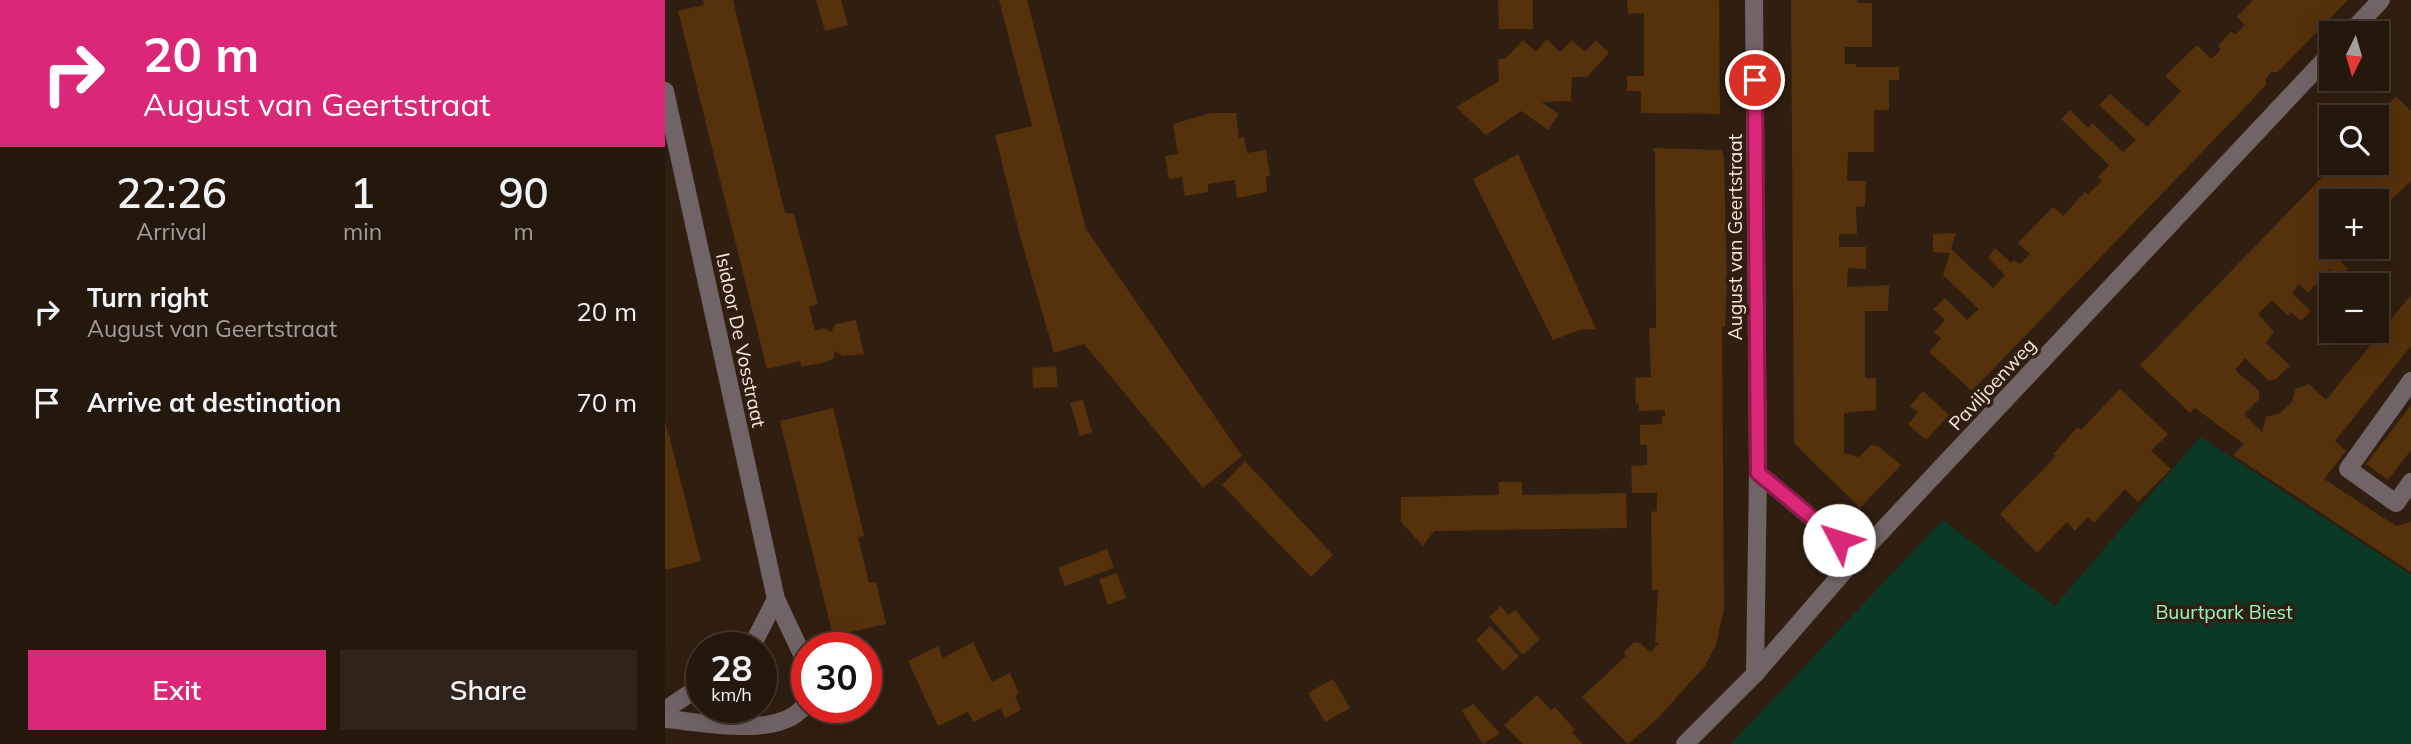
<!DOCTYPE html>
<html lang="en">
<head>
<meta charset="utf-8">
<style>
  :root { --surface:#24170c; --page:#30241a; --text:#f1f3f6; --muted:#a39f9d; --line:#41362d; --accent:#db2777 }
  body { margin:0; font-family:Mulish,sans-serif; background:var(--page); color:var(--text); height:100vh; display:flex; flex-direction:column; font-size:26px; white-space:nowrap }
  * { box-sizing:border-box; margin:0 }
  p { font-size:23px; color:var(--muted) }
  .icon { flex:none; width:38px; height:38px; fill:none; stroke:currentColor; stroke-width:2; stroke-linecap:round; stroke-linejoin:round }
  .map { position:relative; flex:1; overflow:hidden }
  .details { display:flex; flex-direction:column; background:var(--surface); width:665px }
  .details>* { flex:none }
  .guide { background:#db2777; color:#fff; overflow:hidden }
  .needle { width:46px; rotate:185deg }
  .controls { position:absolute; left:1654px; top:21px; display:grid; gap:14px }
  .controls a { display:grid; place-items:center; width:70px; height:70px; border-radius:0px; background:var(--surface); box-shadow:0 7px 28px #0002,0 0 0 2px var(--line); font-size:35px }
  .speed { position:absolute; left:21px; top:632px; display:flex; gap:14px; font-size:35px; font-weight:700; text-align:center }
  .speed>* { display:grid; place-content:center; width:91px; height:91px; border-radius:50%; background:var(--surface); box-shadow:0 7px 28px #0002,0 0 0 2px var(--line); line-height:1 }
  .speed small { font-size:18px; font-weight:400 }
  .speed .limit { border:10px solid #d22; background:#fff; color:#111 }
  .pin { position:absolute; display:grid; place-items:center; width:60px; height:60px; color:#fff; margin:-30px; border:4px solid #fff; border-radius:50%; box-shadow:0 2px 7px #0007 }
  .me { position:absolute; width:77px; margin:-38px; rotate:310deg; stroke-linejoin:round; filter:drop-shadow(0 0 5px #0008) }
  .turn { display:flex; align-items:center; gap:24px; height:147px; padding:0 28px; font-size:32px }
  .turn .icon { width:91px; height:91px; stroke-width:2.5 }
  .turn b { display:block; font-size:49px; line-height:60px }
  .eta { display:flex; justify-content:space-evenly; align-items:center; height:119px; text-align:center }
  .eta b { font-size:42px; font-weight:600; line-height:49px }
  .action { display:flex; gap:14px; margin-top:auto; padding:14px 28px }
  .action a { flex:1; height:80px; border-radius:0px; background:var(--accent); color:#fff; font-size:28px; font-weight:600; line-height:80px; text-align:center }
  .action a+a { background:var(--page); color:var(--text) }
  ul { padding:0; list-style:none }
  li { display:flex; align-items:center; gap:21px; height:91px; padding:0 28px }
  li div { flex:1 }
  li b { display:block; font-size:26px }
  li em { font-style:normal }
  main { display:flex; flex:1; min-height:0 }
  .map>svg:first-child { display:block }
  .green { fill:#0a3a25 }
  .building { fill:#55310c }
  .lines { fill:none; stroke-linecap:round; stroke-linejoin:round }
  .minor { stroke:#716466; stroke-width:18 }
  .route-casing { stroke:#8e194d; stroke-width:18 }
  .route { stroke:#db2777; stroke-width:12 }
  .labels { text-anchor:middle; stroke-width:7; stroke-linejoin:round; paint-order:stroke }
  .street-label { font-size:19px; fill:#f7ebe1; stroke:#301f10 }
  .park-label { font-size:19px; fill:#97fac6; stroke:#301f10 }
</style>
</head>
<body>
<main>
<section class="details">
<div class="guide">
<div class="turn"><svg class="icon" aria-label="right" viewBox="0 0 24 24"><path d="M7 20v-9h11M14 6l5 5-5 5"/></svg><div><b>20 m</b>August van Geertstraat</div></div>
</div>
<div class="eta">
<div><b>22:26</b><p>Arrival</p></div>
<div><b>1</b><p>min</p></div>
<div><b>90</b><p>m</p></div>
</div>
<ul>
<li><svg class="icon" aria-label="right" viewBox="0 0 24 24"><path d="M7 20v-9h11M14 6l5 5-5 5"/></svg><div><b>Turn right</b><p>August van Geertstraat</p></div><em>20 m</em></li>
<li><svg class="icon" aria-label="arrive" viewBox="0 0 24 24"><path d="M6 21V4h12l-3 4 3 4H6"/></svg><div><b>Arrive at destination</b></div><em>70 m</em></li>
</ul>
<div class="action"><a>Exit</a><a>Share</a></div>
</section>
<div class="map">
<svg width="1746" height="744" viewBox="0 0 1746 744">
  <rect width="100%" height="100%" fill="#301f10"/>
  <polygon class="green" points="1535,437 1746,575 1746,744 1066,744 1278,520 1390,606"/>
  <g class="building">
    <polygon points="38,0 68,0 120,213 129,214 153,304 144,307 150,331 159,328 166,332 171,324 191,320 199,354 178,356 170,351 168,359 158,363 136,367 135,361 102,369 13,11 39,5"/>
    <polygon points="151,0 176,0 183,25 160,31"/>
    <polygon points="334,0 362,0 421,229 577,456 538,488 419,344 389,353 355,236 330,135 367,126"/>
    <polygon points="833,0 868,0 868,29 834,29"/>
    <polygon points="962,0 1054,0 1055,114 976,113 976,91 962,91 962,76 979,76 979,13 963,14"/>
    <polygon points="1126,0 1192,0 1193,3 1207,3 1207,47 1180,47 1180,64 1191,64 1191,67 1234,67 1234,80 1224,80 1224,110 1209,110 1209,152 1183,152 1182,181 1201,181 1200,206 1191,207 1192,234 1174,234 1174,247 1201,247 1201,269 1183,268 1182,287 1224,285 1223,311 1200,311 1200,378 1211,378 1211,410 1179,413 1179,453 1194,457 1206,445 1213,446 1236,465 1195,508 1129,443"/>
    <polygon points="1588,0 1683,0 1613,72 1606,72 1601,78 1601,85 1588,99 1307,391 1264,352 1276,338 1269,333 1280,320 1268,309 1280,298 1302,320 1314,309 1278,275 1285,253 1268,252 1268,234 1291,233 1286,249 1328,288 1340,275 1323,258 1330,248 1346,263 1349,260 1355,264 1365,254 1353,243 1388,207 1398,216 1420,192 1423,194 1437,181 1433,177 1444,165 1396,119 1405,110 1423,128 1427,123 1458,152 1471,140 1434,105 1445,94 1482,127 1516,91 1500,76 1532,45 1546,59 1556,50 1553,46 1566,31 1570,35 1580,25 1572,17"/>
    <polygon points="882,39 895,52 907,40 920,52 931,40 944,53 922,77 907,77 906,101 877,102 894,114 883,130 856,111 821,135 791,107 834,81 833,59 840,59 858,40 871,52"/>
    <polygon points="1731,96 1746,111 1746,181 1721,205 1718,202 1712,210 1712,201 1666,201 1666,247 1678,247 1670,256 1683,269 1674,278 1665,269 1643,293 1634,284 1627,293 1646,311 1636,321 1626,312 1623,316 1607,300 1593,314 1609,332 1601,343 1625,366 1611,379 1604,381 1580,358 1570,370 1594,391 1594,399 1579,414 1597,432 1601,417 1615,413 1627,402 1630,389 1644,384 1661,400 1746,295 1746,346 1670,441 1681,451 1659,479 1731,526 1746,522 1746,572 1568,455 1579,444 1530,408 1525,413 1475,365 1671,163 1712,163 1712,117"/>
    <polygon points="546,113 571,113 574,138 579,137 582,153 601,150 605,176 601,177 602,192 572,198 570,180 543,184 543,192 520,196 517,177 504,179 500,156 513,154 508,124"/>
    <polygon points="987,148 1057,150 1059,160 1062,282 1060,327 1057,327 1059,608 1051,645 1039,667 992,719 963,744 917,697 961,656 959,652 969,642 975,643 985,652 995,643 990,643 993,590 987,590 986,512 992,511 992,493 967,493 966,466 982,465 982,445 975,445 975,425 997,424 997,416 1000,416 1000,410 974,411 974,403 971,404 970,378 986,377 984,328 991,328 990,153"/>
    <polygon points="853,154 931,329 914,330 888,340 808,179"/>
    <polygon points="391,366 393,387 368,388 367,368"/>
    <polygon points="1455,389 1503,434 1486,451 1506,469 1473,502 1460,489 1429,523 1423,517 1410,531 1402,522 1372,553 1335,514 1391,456 1388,454 1413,427 1416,430"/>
    <polygon points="1258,391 1284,415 1261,440 1243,424 1253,412 1245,406"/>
    <polygon points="418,400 427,432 415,436 405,403"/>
    <polygon points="1746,405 1746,450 1723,480 1701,464"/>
    <polygon points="168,408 199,536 193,537 204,583 211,582 221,624 168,636 115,421"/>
    <polygon points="0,420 36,561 0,570"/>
    <polygon points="580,461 668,555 646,577 557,485"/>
    <polygon points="833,482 857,482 857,495 961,493 962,528 769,531 758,546 736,522 736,497 834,495"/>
    <polygon points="442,549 449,568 400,586 393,568"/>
    <polygon points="452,573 461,598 443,605 434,579"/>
    <polygon points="836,606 843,615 850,610 875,639 858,655 824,617"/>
    <polygon points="825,626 854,656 838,671 811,640"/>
    <polygon points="308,642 327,682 345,673 354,694 350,696 356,710 340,718 336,708 308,722 303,712 273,726 243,661 273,646 278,658"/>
    <polygon points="668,679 685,708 660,722 643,693"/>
    <polygon points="872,695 886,710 890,707 910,730 907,732 918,744 858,744 839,725"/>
    <polygon points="808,704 835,733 818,744 797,711"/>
  </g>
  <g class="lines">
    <g class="minor">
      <polyline points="1089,0 1093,473 1090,674"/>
      <polyline points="1685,33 1716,0"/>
      <polyline points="0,91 111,599 91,638 82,648"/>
      <polyline points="1746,381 1683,469 1731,503 1746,482"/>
      <polyline points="1093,473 1194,557"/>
      <polyline points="111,599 142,665"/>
      <polyline points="0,710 37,685"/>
      <path d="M0 719C38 722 122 741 142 701"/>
      <polyline points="1020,744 1090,674 1180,570 1666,53"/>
    </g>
  </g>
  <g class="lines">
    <defs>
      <polyline id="route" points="1090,80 1093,473 1174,540"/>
    </defs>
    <use href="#route" class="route-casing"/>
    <use href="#route" class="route"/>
  </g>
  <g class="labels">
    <g class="street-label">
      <text transform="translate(1070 237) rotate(-90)" y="7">August van Geertstraat</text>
      <text transform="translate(76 340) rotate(78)" y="7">Isidoor De Vosstraat</text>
      <text transform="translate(1327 384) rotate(-47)" y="7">Paviljoenweg</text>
    </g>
    <g class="park-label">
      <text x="1559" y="619">Buurtpark Biest</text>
    </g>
  </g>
</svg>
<div class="controls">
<a><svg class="needle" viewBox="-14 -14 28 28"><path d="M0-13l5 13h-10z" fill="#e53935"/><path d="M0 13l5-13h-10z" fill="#a39f9d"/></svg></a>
<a><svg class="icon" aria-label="search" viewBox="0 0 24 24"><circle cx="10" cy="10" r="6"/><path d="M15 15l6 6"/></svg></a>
<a>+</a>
<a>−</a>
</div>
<div class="speed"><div>28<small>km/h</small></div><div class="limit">30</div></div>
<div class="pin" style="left:1090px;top:80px;background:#d93025"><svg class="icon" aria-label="arrive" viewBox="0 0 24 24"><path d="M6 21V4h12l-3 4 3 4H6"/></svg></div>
<svg class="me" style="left:1174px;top:540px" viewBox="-20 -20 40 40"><circle r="19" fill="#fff"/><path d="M0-13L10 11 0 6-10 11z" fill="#db2777"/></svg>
</div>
</main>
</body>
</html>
